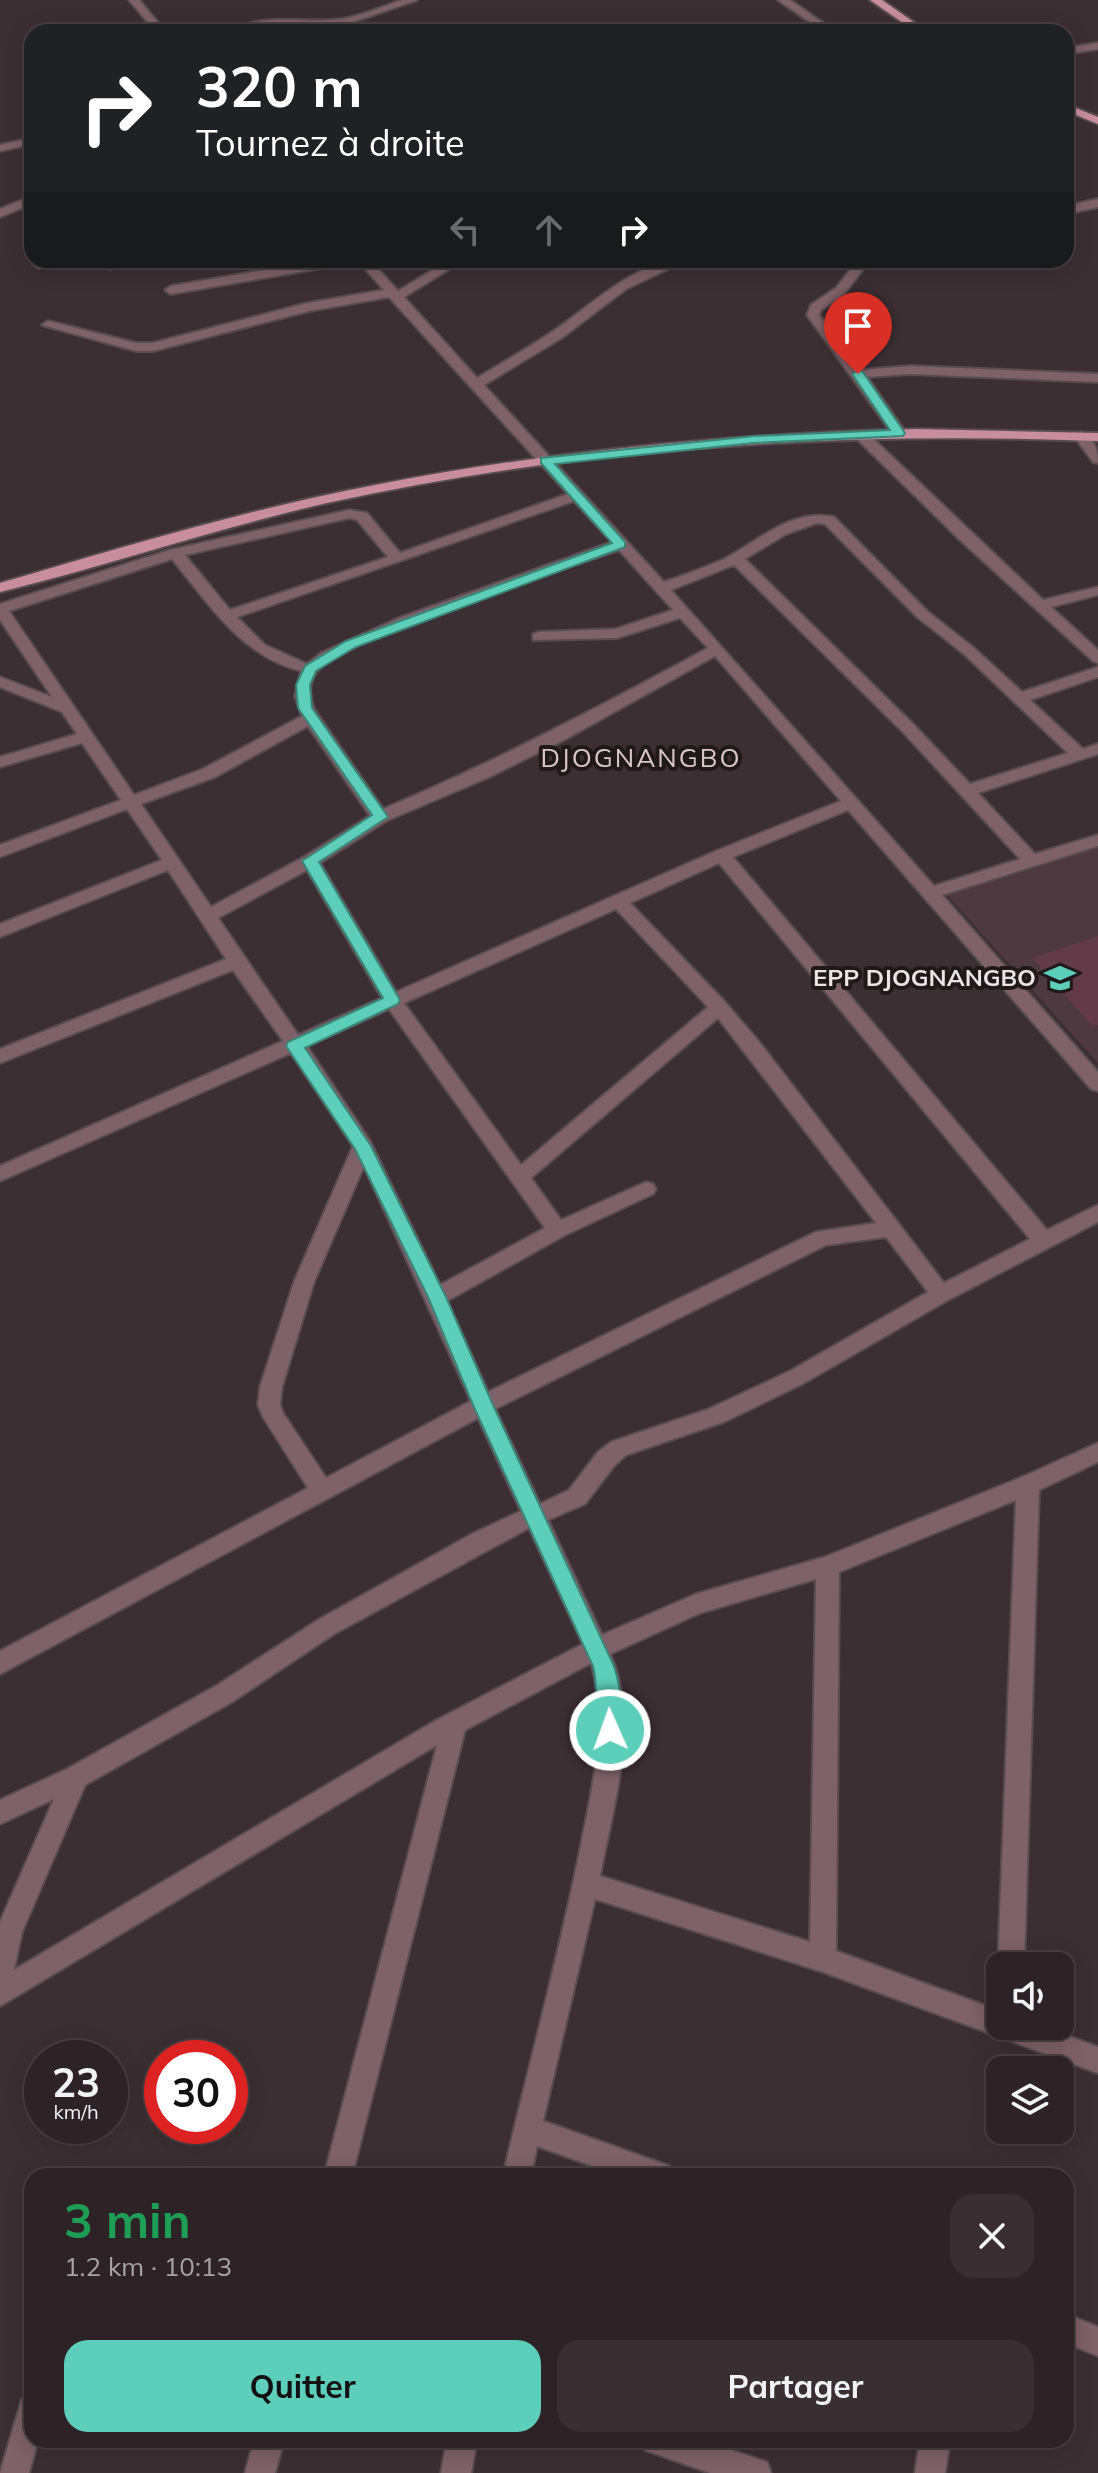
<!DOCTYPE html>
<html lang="fr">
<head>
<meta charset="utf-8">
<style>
  :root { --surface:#2d2326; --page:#392f32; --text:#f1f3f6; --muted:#a7a4a7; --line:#484043; --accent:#5dceb9 }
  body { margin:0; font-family:Mulish,sans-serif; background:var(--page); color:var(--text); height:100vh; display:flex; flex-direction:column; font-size:30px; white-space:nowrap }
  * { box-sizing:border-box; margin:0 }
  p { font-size:26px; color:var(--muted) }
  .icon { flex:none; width:44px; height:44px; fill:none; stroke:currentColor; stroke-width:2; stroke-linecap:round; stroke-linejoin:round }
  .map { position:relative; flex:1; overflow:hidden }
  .drawer { position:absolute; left:24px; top:2168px; width:1050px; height:280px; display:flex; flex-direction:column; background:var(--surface); border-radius:24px; box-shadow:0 4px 20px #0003,0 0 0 2px var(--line) }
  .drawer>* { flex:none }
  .banner { position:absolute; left:24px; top:24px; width:1050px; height:244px; border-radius:24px; box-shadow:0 4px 20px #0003,0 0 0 2px var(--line); background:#202124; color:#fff; overflow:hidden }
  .tools { position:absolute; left:986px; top:1952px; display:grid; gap:16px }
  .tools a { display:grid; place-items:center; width:88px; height:88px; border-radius:16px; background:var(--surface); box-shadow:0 4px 20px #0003,0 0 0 2px var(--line); font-size:40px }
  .speed { position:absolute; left:24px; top:2040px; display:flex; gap:16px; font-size:40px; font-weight:700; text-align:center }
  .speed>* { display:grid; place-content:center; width:104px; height:104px; border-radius:50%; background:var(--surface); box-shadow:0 4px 20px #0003,0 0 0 2px var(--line); line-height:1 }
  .speed small { font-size:20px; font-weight:400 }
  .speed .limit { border:12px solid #d22; background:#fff; color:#111 }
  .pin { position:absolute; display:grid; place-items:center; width:68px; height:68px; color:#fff; margin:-82px -34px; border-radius:50% 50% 50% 0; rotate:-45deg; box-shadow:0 0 8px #0007 }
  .pin .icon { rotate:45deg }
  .me { position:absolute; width:88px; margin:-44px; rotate:358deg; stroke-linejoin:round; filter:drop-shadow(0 0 6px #0008) }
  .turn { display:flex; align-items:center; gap:28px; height:168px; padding:0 40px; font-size:36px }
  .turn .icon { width:104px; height:104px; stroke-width:2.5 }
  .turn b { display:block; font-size:56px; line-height:68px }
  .lanes { display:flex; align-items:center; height:76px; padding:0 40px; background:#0003; justify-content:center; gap:40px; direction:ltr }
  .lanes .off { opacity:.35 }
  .round { display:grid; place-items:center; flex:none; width:84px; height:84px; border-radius:24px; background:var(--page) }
  .headline { display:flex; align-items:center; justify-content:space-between; height:136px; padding:0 40px }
  h1 { font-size:48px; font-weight:700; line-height:60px; color:#1e9e55 }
  .primary-button { display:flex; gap:16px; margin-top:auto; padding:16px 40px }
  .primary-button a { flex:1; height:92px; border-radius:24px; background:var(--accent); color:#111; font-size:32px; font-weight:700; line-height:92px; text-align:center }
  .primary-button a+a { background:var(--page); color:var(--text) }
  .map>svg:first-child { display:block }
  .built { fill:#4d393f }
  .green { fill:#633a47 }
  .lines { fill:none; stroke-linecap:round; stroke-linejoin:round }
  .minor-casing { stroke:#584c50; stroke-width:4 }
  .major-casing { stroke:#584c50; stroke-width:4 }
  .minor { fill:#7e6169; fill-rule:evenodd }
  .major { fill:#c88d9e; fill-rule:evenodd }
  .route { fill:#5dceb9; stroke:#3c8678; stroke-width:2 }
  .labels { text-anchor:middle; stroke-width:8; stroke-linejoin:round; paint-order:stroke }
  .poi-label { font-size:24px; font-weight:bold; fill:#ece3e6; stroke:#1f191a; text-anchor:end }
  .neighbourhood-label { font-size:26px; letter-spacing:2px; fill:#d8c6cb; stroke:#1f191a }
</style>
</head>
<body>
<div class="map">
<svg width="1098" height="2473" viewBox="0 0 1098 2473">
  <rect width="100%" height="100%" fill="#3c2f33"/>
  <polygon class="built" points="1098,846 1098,1063 946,894"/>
  <polygon class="green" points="1098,936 1098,1025 1093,1027 1032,958"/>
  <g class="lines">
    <defs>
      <g id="minor">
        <polygon points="129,0 139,0 166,32 156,32"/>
        <path d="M402 0H417L347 24 306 27 278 24 246 32H229C265 10 308 26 347 18 366 14 384 6 402 0Z"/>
        <polygon points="778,0 790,0 836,32 824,32"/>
        <polygon points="1098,43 1098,49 1066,54 1066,48"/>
        <polygon points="32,138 32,144 0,151 0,145"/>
        <polygon points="32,196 32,204 0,217 0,209"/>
        <polygon points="1098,199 1098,207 1066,214 1066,206"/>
        <polygon points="38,260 53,260 39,268 33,264"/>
        <polygon points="116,260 139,260 110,269 104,265"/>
        <polygon points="324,260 351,260 345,264 171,294 165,290 171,286"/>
        <path d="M357 260H370L398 291 449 260H464L404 297 477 378C502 363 528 348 552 332 593 305 634 260 687 260L626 289 563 337 484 385 664 582C684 575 704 568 724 559 759 541 791 508 834 517L927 611 974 648 1022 692 1098 667V677L1030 700 1083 749 1098 744V754L978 793 1035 854 1098 835V846L942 895 1098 1072V1091L1091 1089 848 810 733 857 1047 1230 1098 1205V1222L948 1300 804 1383 724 1422 626 1455 614 1466 585 1504 548 1520 602 1635 696 1594 825 1557 1020 1478 1098 1443V1462L1039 1490 1024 1966H1000V1971L998 1966 1016 1500 839 1572 836 1951 1000 2011V2026H1041L1098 2047V2073L823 1972 595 1899 543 2121 669 2166 673 2176H620L537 2146 531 2176H503C528 2067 558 1960 580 1850 591 1791 610 1723 591 1663L465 1730 352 2176H324L437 1745 0 2006V1922L54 1799 0 1824V1800L67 1769 216 1686 318 1620 472 1534 521 1511 478 1418 0 1674V1651L308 1488 263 1417 258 1405 260 1387 294 1282 353 1146 291 1053 0 1181V1166L283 1041 233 970 0 1063V1049L226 959 168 870 0 937V924L162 860 127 809 0 857V845L121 800 82 743 0 767V757L77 734 62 712 0 687V677L52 697 0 620V604L170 550 349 510 367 513 400 553 568 494 389 297 309 311 153 351H136L42 325 48 321 136 343H153L308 303 384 290ZM574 501 612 542 399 618 321 653 307 664 265 645 237 617ZM349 518 357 520 388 557 230 610 185 555ZM817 523 825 524 917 617 964 654 1068 753 970 784 914 725 745 559 786 534ZM619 550 673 610 616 629 538 632 533 634V640L617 638 680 618 708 648C601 706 495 762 383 809L314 709C310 699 308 684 315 674 338 639 568 567 619 550ZM172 559C209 604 241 656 301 671L295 696 302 716 203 769 134 795 9 611ZM734 565 902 731 1020 859 934 886 671 590ZM715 656 841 801 716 851 396 992 320 863 386 821 487 778 564 740ZM308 726 370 816 304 857 211 907 141 804 215 777ZM719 863 1030 1239 944 1283 760 1043 725 1002 630 903ZM307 870 382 998 298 1035 218 918ZM616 909 708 1007 521 1165 404 1003ZM389 1009 545 1228 440 1285 370 1141 307 1046ZM718 1018 876 1223 816 1232 488 1392 447 1301 565 1235 653 1194 656 1189 653 1184 646 1182 561 1220 531 1178ZM364 1166 471 1401 326 1478 283 1413 280 1405 282 1387 314 1282ZM886 1237 928 1292 790 1371 709 1409 611 1442 598 1452 569 1490 540 1504 495 1409 826 1245ZM529 1528 583 1644 435 1721 14 1970 22 1932 85 1785 232 1702 334 1634ZM816 1579 810 1942 600 1876C613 1808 640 1720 610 1654L700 1613Z"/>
        <polygon points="858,260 870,260 844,294 821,310 819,315 862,370 910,366 1098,374 1098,382 910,374 867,377 906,433 894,436 807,315 811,305 836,288"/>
        <polygon points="855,431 865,431 1043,600 1098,587 1098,595 1051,607 1098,650 1098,663 1093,661 960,540 855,437"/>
        <path d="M1081 432C1094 436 1098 451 1098 463L1093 462 1074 436Z"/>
        <polygon points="1066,2314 1098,2327 1098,2356 1066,2343"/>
        <polygon points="32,2394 32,2440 38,2440 29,2473 0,2473 22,2399"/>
        <polygon points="254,2440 284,2440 275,2473 245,2473"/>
        <polygon points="447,2440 477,2440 471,2473 441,2473"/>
        <polygon points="640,2440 701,2440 767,2462 771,2473 710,2473 645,2450"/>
        <polygon points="920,2440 950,2440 945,2473 915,2473"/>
      </g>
      <g id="major">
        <polygon points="870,0 882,0 928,32 916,32"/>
        <polygon points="1066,104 1098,117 1098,124 1066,111"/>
        <path d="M916 429 1098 433V441C839 431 580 447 327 503 217 528 110 565 0 592V583C124 547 248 509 375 485 554 450 734 434 916 429Z"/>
      </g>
    </defs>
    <use href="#minor" class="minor-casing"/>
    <use href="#major" class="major-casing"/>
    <use href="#minor" class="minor"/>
    <use href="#major" class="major"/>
  </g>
  <path class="route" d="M858 370 862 371 905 433 903 436 754 443 555 464 625 542V547L356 647 316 671 310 685 312 708 388 817 319 862 400 1000 398 1004 305 1048 371 1146 446 1297 493 1405 614 1666C620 1686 627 1717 618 1737L610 1740 602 1737C593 1717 599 1688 593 1666L473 1405 428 1297 355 1149 286 1046 288 1042 383 998 302 861 372 815 298 708 296 685 305 666 346 641 612 543 541 463V458L754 436 890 430 852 374Z"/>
  <defs>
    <symbol id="school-bare" viewBox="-9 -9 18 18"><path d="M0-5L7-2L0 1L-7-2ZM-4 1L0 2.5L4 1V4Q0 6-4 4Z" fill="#5dceb9" stroke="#1f191a" stroke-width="2.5" paint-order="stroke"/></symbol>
  </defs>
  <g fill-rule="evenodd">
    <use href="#school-bare" x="1038" y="956" width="44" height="44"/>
  </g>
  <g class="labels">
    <g class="poi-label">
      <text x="1036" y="986">EPP DJOGNANGBO</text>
    </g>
    <g class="neighbourhood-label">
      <text x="641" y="767">DJOGNANGBO</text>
    </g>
  </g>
</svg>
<div class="tools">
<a><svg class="icon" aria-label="sound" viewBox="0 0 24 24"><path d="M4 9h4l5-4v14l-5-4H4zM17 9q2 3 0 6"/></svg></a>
<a><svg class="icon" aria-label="layers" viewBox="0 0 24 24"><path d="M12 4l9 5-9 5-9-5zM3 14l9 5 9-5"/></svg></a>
</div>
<div class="speed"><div>23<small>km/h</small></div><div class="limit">30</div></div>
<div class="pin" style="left:858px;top:374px;background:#d93025"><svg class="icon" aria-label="arrive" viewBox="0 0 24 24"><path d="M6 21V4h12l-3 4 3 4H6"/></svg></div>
<svg class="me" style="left:610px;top:1730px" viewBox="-20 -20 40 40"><circle r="17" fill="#5dceb9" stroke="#fff" stroke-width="3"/><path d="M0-11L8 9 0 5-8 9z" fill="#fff"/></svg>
<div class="banner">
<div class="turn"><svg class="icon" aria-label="right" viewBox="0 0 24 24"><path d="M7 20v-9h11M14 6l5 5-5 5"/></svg><div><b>320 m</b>Tournez à droite</div></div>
<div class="lanes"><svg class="icon off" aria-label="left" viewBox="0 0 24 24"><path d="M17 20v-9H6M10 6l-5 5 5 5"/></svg><svg class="icon off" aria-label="ahead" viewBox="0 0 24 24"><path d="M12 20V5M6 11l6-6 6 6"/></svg><svg class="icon" aria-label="right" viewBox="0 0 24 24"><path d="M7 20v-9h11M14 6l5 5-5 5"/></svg></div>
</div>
<section class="drawer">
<div class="headline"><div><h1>3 min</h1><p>1.2 km · 10:13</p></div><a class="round"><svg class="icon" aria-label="close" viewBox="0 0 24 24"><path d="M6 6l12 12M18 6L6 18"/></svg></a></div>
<div class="primary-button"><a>Quitter</a><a>Partager</a></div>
</section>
</div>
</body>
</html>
